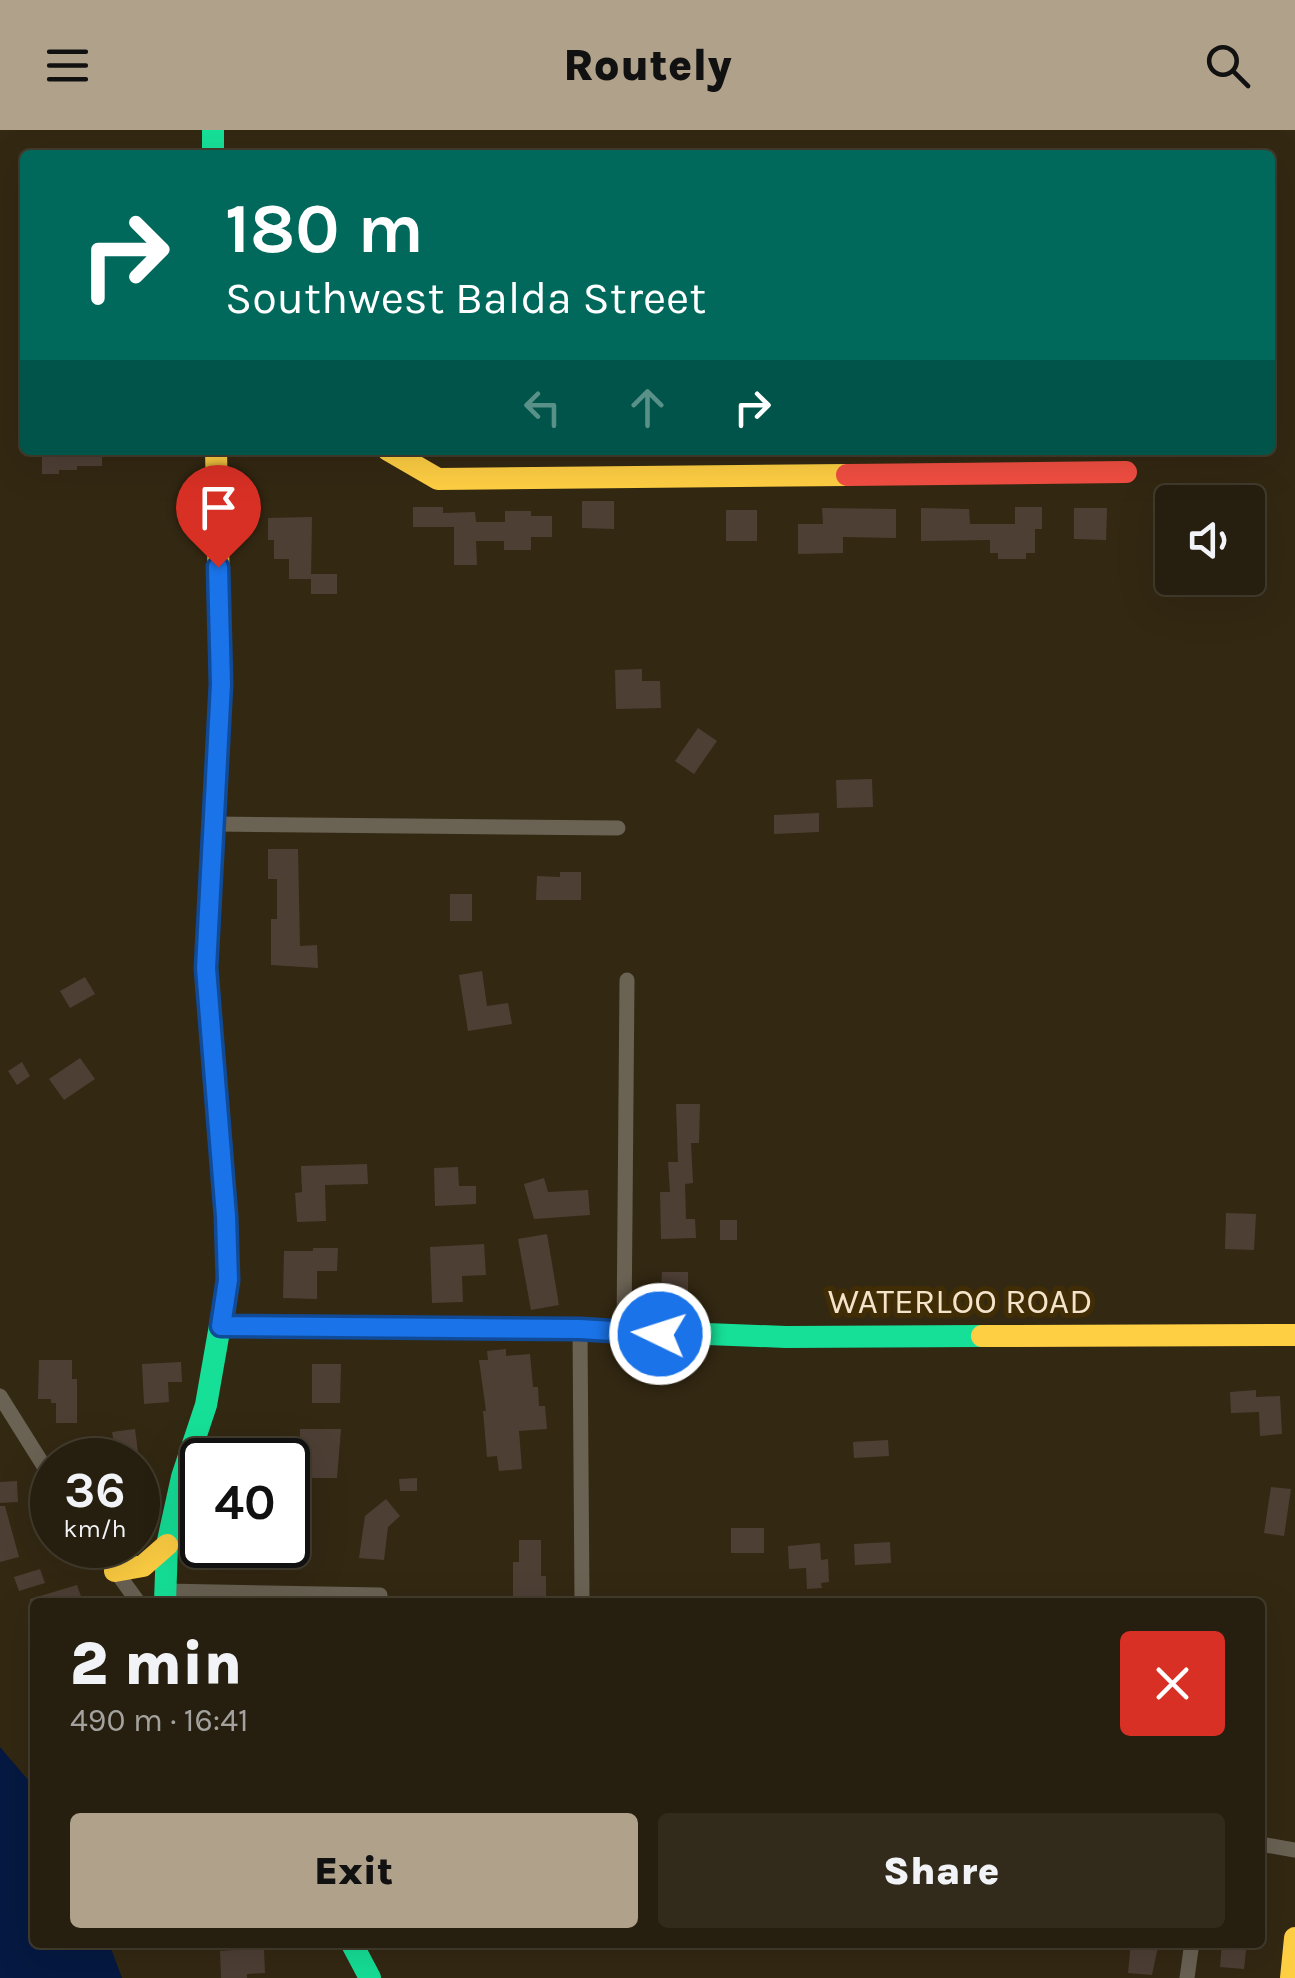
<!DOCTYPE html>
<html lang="en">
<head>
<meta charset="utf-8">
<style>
  :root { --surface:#261e0e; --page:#322b1c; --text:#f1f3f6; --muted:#a4a29e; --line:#423c2e; --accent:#b0a28a }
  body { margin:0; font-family:Karla,sans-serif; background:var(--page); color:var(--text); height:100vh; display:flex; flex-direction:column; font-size:38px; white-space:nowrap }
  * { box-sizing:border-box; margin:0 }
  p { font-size:32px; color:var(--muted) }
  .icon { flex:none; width:55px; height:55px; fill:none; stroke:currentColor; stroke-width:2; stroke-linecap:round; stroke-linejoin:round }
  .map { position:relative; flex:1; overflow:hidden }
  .side { position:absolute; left:30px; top:1468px; width:1235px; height:350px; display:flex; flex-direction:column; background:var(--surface); border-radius:10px; box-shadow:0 10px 40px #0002,0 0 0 2px var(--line) }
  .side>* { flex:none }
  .guide { position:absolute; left:20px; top:20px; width:1255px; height:305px; border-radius:10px; box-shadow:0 10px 40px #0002,0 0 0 2px var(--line); background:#00695c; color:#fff; overflow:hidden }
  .buttons { position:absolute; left:1155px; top:355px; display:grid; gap:20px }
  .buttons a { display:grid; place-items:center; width:110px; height:110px; border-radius:10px; background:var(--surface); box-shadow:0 10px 40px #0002,0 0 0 2px var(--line); font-size:50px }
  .speed { position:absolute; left:30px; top:1308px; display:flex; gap:20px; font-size:50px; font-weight:700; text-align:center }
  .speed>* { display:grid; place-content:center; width:130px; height:130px; border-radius:50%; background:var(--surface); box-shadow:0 10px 40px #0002,0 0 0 2px var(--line); line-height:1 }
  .speed small { font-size:25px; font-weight:400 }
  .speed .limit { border:5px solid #111; border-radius:15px; background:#fff; color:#111 }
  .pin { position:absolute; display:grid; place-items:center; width:85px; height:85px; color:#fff; margin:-102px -42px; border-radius:50% 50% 50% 0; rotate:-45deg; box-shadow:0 0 10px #0007 }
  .pin .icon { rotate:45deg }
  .me { position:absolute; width:110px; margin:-55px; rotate:274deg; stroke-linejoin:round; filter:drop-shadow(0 0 8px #0008) }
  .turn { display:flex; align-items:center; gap:35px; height:210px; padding:0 40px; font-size:45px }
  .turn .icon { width:130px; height:130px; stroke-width:2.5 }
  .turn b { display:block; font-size:70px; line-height:85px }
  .lanes { display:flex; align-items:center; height:95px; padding:0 40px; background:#0003; justify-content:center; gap:50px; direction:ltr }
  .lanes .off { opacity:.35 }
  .round { display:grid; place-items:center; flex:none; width:105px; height:105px; border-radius:10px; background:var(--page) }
  .summary { display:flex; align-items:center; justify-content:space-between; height:170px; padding:0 40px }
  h1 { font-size:60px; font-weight:800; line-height:75px }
  .primary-button { display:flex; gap:20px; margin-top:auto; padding:20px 40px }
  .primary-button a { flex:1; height:115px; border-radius:10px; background:var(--accent); color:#111; font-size:40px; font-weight:800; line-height:115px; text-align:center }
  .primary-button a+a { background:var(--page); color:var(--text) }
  header { display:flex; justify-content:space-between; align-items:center; height:130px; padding:0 40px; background:var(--accent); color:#111; font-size:45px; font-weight:800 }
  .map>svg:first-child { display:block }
  .water { fill:#051942 }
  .building { fill:#4e3f35 }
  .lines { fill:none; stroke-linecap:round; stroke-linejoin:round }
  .street { stroke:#6a6253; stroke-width:15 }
  .fast { stroke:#16e098; stroke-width:22 }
  .slow { stroke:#ffcf43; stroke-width:22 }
  .jam { stroke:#f24e42; stroke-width:22 }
  .route-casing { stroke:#114b97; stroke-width:25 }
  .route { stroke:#1a73e8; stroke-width:18 }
  .labels { text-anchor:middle; stroke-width:10; stroke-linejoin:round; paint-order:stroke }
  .street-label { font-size:35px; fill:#f4e4cb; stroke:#412d05 }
</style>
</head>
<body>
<header><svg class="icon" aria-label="menu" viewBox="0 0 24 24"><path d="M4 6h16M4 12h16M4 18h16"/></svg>Routely<svg class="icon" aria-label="search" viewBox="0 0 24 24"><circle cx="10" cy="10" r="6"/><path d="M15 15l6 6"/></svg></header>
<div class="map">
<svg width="1295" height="1848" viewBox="0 0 1295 1848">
  <rect width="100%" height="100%" fill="#332812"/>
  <polygon class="water" points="0,1617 35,1658 35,1812 109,1813 122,1848 0,1848"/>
  <g class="building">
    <polygon points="42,320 102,320 102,336 77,336 77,340 59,340 59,344 42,344"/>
    <polygon points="582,371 614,371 614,399 582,398"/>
    <polygon points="413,377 443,377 443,383 475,382 476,392 505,392 505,381 531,381 531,386 552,386 552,407 531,407 531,420 504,420 504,411 476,411 477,435 454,435 454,397 413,397"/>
    <polygon points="1015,377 1042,377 1042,399 1035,399 1035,423 1026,423 1026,429 998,429 998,423 990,423 990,410 921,411 921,378 969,379 970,394 1015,394"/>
    <polygon points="822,378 896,379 896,408 843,407 843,423 798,424 798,394 823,394"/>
    <polygon points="1074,378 1107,378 1106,410 1074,409"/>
    <rect x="726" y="380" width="31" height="31"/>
    <polygon points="312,387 311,449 289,449 289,429 274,429 274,410 268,410 268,388"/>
    <rect x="311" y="444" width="26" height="20"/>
    <polygon points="642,539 642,551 660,551 661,578 616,579 615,540"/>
    <polygon points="698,598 717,611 694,644 675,631"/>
    <polygon points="872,649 873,677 837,678 836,650"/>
    <polygon points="819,683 819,702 774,704 774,685"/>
    <polygon points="268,719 298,719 300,816 317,815 318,838 271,835 271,789 277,789 277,749 268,749"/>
    <polygon points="560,742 581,742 581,770 536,770 537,746 560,747"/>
    <rect x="450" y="764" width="22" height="27"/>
    <polygon points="482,841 487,876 508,873 512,894 468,901 459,845"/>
    <polygon points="85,847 95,864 70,878 60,861"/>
    <polygon points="80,928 95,949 64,970 49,949"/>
    <polygon points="22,932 30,946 17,955 8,941"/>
    <polygon points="676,974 700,974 699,1013 691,1013 693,1053 685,1054 686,1089 695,1089 696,1108 661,1109 660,1062 670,1062 668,1032 678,1032"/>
    <polygon points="367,1034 368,1054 325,1055 326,1091 297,1092 295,1063 302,1062 301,1036"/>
    <polygon points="458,1037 459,1056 476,1056 476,1074 435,1076 434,1038"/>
    <polygon points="544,1048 548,1062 588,1060 590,1085 534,1089 524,1054"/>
    <polygon points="1226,1083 1256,1084 1254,1120 1225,1119"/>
    <rect x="720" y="1090" width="17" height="20"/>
    <polygon points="547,1104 559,1175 531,1180 518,1109"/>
    <polygon points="484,1114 486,1145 462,1146 463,1172 432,1173 430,1117"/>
    <polygon points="313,1118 338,1118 337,1141 317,1141 317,1169 283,1168 284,1121 313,1121"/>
    <polygon points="662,1142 688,1142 688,1185 659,1185"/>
    <polygon points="506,1219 506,1226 530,1224 533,1257 538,1257 539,1276 545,1276 547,1299 519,1301 522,1339 499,1341 497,1326 487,1327 483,1281 486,1281 479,1230 488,1230 487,1221"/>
    <polygon points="39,1230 72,1230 72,1249 77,1249 77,1293 56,1293 56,1273 51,1273 51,1269 38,1269"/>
    <polygon points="181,1232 182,1252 168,1252 169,1272 144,1274 142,1234"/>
    <polygon points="312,1234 341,1234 340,1273 312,1273"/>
    <polygon points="1256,1260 1256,1267 1280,1266 1282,1304 1260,1306 1259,1282 1231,1283 1230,1262"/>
    <polygon points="135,1299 139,1330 102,1330 100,1315 114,1313 112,1302"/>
    <polygon points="300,1299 341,1299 337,1348 300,1348"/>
    <polygon points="888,1310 889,1326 854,1328 853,1312"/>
    <polygon points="417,1348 417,1361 400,1361 399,1349"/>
    <polygon points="17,1351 18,1372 0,1373 0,1352"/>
    <polygon points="1271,1357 1291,1359 1284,1406 1264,1403"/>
    <polygon points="386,1369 400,1386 388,1397 384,1430 359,1428 365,1386"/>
    <polygon points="0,1376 5,1376 19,1427 0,1432"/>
    <rect x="731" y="1398" width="33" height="25"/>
    <polygon points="519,1410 541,1410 541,1446 546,1446 546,1468 513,1468 513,1432 519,1432"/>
    <polygon points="890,1412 891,1433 855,1435 854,1414"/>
    <polygon points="820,1413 821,1430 828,1429 829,1452 821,1453 822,1458 807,1459 806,1438 789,1439 788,1416"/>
    <polygon points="40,1439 45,1453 19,1461 14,1447"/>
    <polygon points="77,1455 83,1472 30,1472 30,1469"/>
    <polygon points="1131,1812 1159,1812 1152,1845 1128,1843"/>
    <polygon points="1222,1812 1247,1812 1244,1839 1220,1837"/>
    <polygon points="264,1818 265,1843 247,1844 247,1848 221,1848 220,1821"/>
  </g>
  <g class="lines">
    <g class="street">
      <polyline points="215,694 618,698"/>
      <polyline points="580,1199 582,1470"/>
      <polyline points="624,1202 627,850"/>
      <polyline points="0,1266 52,1349"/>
      <polyline points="97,1415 138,1472"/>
      <polyline points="165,1461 380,1465"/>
      <polyline points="1260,1714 1295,1720"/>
      <polyline points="1187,1848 1192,1812"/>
    </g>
    <g class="fast">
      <polyline points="213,0 213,25"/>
      <polyline points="221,1196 580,1199 786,1207 982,1206"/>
      <polyline points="165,1472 167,1415 182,1347 206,1275 228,1150 226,1086 206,838 215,668"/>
      <polyline points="351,1812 370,1848"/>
    </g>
    <g class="slow">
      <polyline points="388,320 438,349 847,345"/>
      <polyline points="215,668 221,554 216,320"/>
      <polyline points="982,1206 1295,1205"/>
      <polyline points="115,1441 143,1436 167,1415"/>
      <polyline points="1291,1848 1295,1808"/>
    </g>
    <polyline class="jam" points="847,345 1126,342"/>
  </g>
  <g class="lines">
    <defs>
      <polyline id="route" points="218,437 221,554 206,838 226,1086 228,1150 221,1196 580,1199 660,1204"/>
    </defs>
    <use href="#route" class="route-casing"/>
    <use href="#route" class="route"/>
  </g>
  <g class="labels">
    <g class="street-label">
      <text x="960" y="1183">WATERLOO ROAD</text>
    </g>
  </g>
</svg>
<div class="buttons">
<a><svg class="icon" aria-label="sound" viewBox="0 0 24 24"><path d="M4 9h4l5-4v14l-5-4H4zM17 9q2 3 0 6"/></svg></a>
</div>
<div class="speed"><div>36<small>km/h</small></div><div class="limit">40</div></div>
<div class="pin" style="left:218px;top:437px;background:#d93025"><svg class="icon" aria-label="arrive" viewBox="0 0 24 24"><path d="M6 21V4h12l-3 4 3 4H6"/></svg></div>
<svg class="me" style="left:660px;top:1204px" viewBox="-20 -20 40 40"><circle r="17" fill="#1a73e8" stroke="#fff" stroke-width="3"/><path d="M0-11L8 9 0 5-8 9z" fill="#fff"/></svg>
<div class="guide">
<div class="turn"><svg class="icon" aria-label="right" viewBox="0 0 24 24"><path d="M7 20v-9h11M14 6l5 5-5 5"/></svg><div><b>180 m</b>Southwest Balda Street</div></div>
<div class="lanes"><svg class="icon off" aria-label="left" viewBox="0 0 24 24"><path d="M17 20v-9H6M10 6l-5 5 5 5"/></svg><svg class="icon off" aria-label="ahead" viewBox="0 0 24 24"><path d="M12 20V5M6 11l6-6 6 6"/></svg><svg class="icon" aria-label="right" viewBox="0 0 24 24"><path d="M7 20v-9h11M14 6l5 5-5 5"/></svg></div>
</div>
<section class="side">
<div class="summary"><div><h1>2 min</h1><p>490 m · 16:41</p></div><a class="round" style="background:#d93025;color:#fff"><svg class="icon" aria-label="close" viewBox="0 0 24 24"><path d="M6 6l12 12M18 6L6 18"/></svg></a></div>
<div class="primary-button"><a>Exit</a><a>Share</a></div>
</section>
</div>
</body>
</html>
